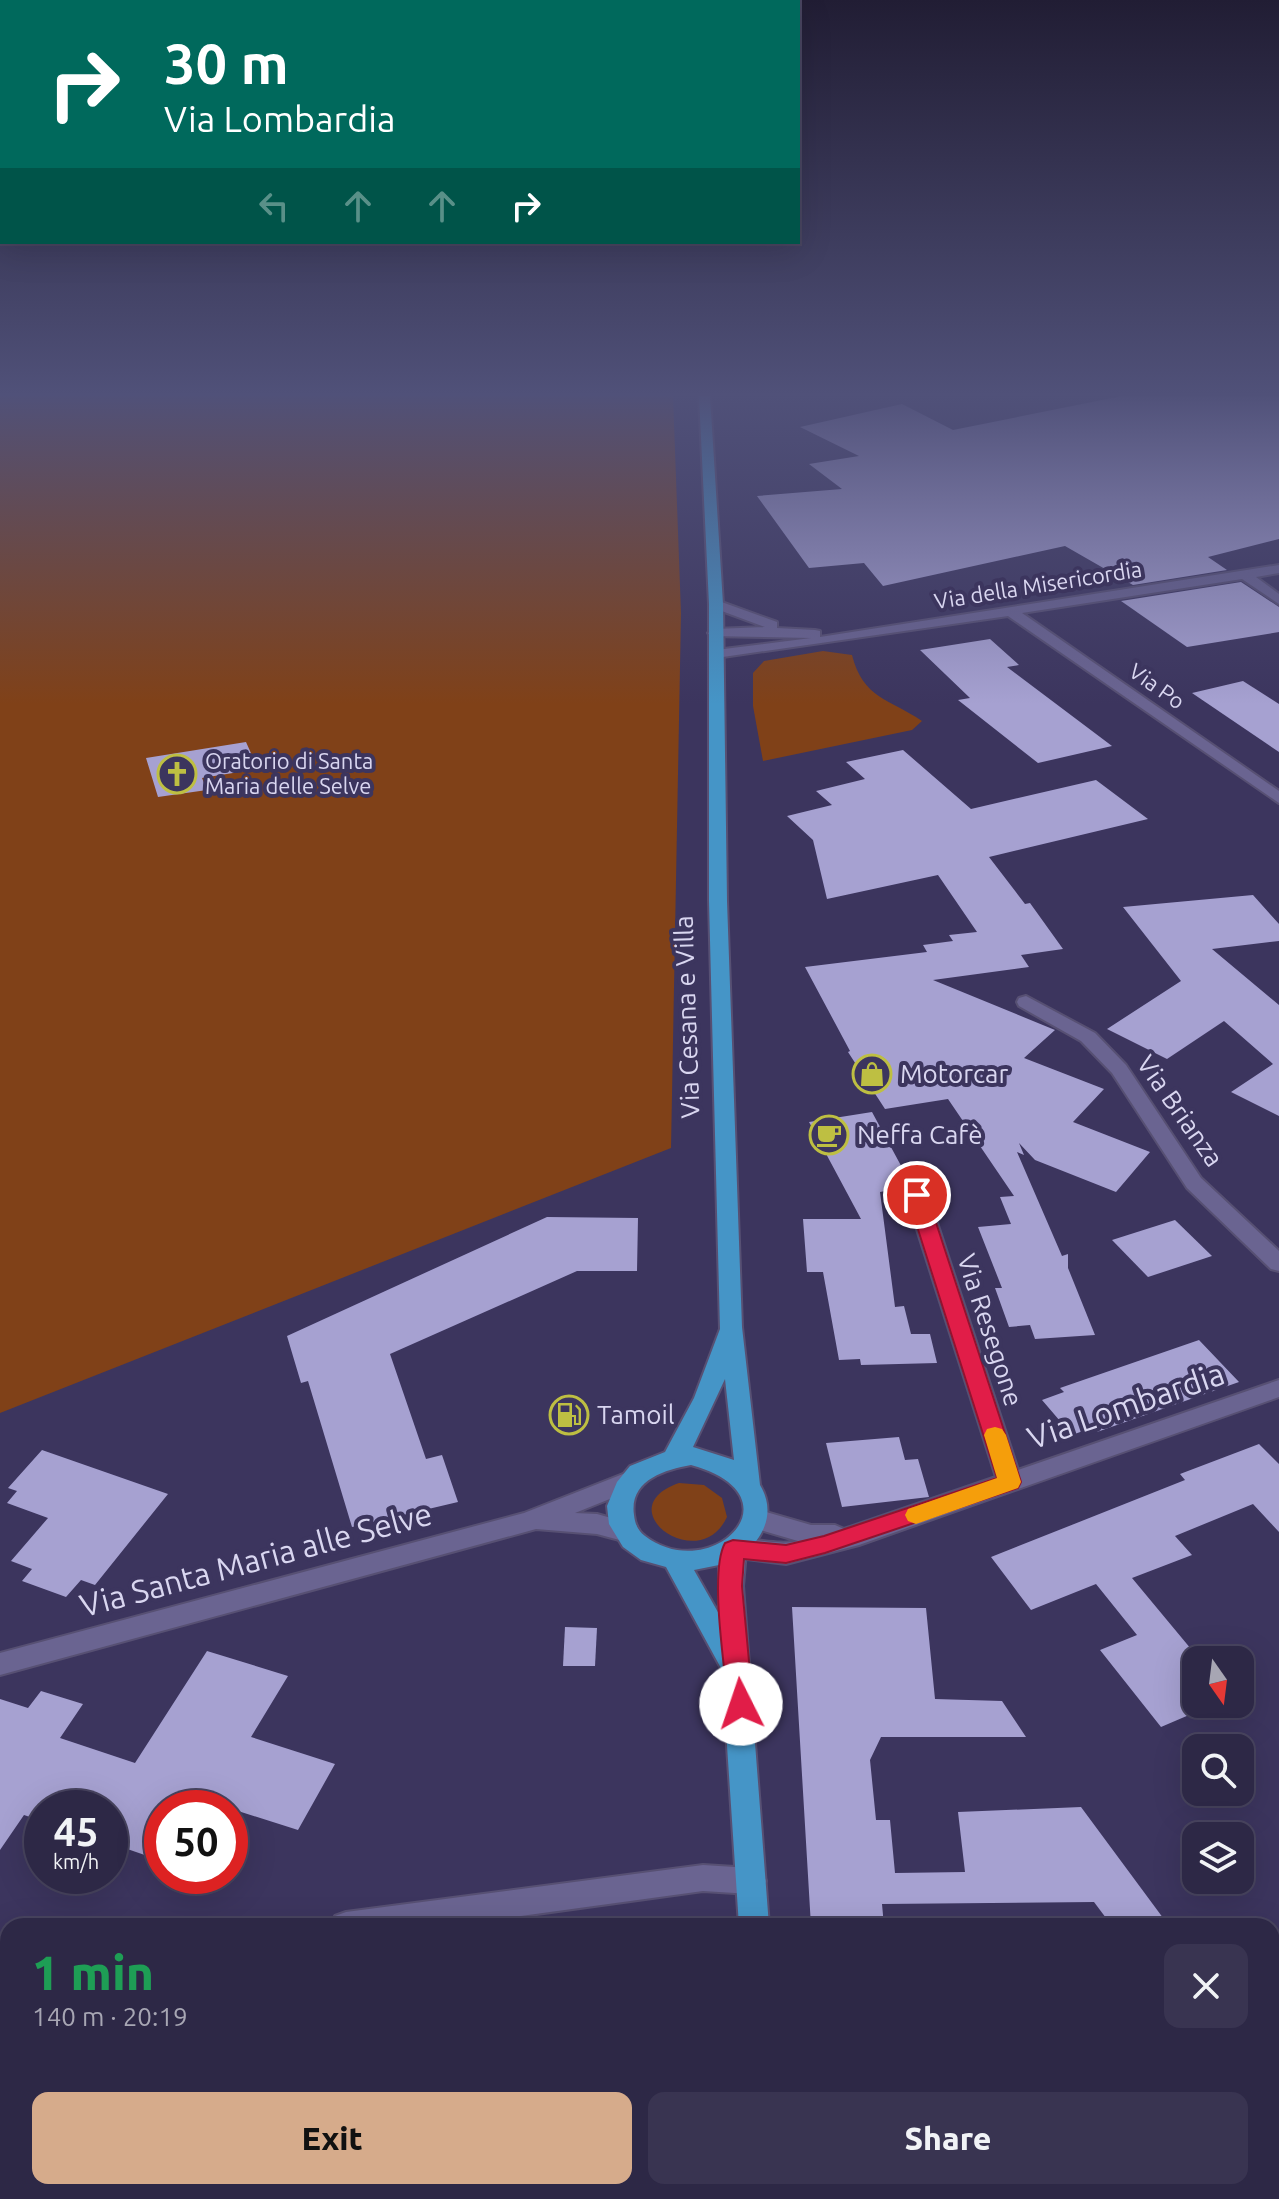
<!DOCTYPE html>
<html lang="en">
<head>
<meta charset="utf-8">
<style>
  :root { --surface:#2d2846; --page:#393451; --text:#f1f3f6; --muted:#a7a6b3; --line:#48445f; --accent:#d6ab8b }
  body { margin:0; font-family:Ubuntu,sans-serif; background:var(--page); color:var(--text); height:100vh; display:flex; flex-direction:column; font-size:30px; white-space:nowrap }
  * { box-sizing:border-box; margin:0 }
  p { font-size:26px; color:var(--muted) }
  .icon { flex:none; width:44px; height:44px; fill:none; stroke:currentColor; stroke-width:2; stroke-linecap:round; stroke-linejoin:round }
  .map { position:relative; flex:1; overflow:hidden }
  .panel { position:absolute; left:0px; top:1918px; width:1280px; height:282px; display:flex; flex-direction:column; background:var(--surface); border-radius:24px 24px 0 0; box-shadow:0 8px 32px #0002,0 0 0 2px var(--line) }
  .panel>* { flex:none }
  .guide { position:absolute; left:0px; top:0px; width:800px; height:244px; box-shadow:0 8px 32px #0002,0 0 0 2px var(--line); background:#00695c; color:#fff; overflow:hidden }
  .needle { width:52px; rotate:166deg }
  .tools { position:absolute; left:1182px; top:1646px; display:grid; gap:16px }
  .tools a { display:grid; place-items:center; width:72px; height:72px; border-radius:16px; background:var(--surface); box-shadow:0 8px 32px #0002,0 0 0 2px var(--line); font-size:40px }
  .speed { position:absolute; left:24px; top:1790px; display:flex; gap:16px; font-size:40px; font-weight:700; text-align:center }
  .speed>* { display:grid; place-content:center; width:104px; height:104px; border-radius:50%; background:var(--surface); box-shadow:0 8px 32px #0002,0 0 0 2px var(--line); line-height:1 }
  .speed small { font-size:20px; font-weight:400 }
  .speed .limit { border:12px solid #d22; background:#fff; color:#111 }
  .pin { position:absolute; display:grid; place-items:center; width:68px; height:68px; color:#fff; margin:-34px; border:4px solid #fff; border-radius:50%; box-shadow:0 2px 8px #0007 }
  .me { position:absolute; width:88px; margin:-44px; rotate:356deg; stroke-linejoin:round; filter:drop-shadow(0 0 6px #0008) }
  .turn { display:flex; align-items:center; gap:28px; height:168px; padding:0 32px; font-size:36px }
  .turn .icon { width:104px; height:104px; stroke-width:2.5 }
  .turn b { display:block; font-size:56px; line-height:68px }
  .lanes { display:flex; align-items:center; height:76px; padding:0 32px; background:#0003; justify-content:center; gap:40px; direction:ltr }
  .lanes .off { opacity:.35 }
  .round { display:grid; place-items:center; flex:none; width:84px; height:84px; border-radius:16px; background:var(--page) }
  .overview { display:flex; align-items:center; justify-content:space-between; height:136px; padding:0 32px }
  h1 { font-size:48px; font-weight:800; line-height:60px; color:#1e9e55 }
  .cta { display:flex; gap:16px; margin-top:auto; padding:16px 32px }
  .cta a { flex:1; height:92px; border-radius:16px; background:var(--accent); color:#111; font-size:32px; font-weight:800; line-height:92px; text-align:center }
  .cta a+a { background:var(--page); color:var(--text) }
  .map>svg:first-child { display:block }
  .green { fill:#804118 }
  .building { fill:#a6a1d1 }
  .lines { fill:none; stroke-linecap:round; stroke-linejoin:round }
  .minor-casing { stroke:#575073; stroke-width:4 }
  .major-casing { stroke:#575073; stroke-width:4 }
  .minor { fill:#6a6491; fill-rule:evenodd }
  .major { fill:#4595c7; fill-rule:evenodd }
  .route { fill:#e11d48; stroke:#92132f; stroke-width:2 }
  .slow { fill:#f59e0b }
  .labels { text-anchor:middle; stroke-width:8; stroke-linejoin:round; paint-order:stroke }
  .far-street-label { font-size:22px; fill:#d9d6f0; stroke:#3c355e }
  .far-poi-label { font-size:22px; fill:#d9d6f0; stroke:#3c355e; text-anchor:start }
  .street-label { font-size:26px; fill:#d9d6f0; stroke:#3c355e }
  .poi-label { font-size:26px; fill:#d9d6f0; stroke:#3c355e; text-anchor:start }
  .near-street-label { font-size:32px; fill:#d9d6f0; stroke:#3c355e }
</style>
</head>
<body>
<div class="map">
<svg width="1279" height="2199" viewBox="0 0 1279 2199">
  <rect width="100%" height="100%" fill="#3c355e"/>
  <g class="green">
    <polygon points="0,396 673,396 681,613 671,1148 0,1413"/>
    <path d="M823 651 852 655C863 699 890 699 922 721L912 730 763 761 753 706V673L764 661Z"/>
    <path d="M679 1483 704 1485 722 1498 727 1517C699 1577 606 1508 679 1483Z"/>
  </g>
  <g class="building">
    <polygon points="1122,396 1279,396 1279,539 1208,557 1227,570 1133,585 1065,546 883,586 864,563 809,568 757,496 842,489 809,464 859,456 800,427 902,404 953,430"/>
    <polygon points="1241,582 1279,607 1279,632 1187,647 1121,601"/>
    <polygon points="990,639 1019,665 1007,667 1112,746 1038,763 958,700 970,698 920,650"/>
    <polygon points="1243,681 1279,704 1279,752 1192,693"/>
    <polygon points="246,742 258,769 202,778 207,790 158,797 146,758"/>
    <polygon points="903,750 971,809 1096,780 1148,819 989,857 1025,904 1030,903 1063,949 1021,955 1029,967 933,980 1055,1030 1024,1058 1104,1089 1073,1122 1150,1152 1116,1192 1035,1160 1019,1143 1024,1155 1017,1152 1062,1256 1068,1254 1068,1268 1095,1335 1035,1339 1030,1325 1009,1327 995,1288 1002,1288 978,1227 1011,1224 1000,1197 1014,1196 948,1099 885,1109 848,1052 850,1051 805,967 927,952 923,945 953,941 949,935 977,932 938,875 827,899 813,840 787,816 832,805 816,791 865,779 846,762"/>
    <polygon points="1253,895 1279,924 1279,941 1212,949 1279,1005 1279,1116 1231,1092 1273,1064 1224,1021 1167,1059 1107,1029 1181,981 1123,907"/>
    <polygon points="872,1112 912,1186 880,1192 895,1307 904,1306 911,1334 930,1334 937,1363 861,1365 860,1359 839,1360 823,1272 807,1272 803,1219 861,1219 809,1122"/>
    <polygon points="547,1217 638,1218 637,1271 577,1271 390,1354 426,1459 442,1455 458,1502 352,1527 308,1381 301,1383 287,1336"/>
    <polygon points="1175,1220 1212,1256 1148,1277 1112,1240"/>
    <polygon points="1199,1340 1239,1382 1097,1432 1094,1427 1072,1435 1042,1400 1064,1392 1060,1388"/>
    <polygon points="899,1437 905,1460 918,1459 929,1497 842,1507 826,1443"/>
    <polygon points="1259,1444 1279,1464 1279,1532 1253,1504 1175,1536 1192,1555 1132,1578 1196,1655 1196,1712 1161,1727 1100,1650 1137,1635 1096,1584 1031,1610 991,1557 1185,1480 1180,1474"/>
    <polygon points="42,1450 168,1494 95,1585 81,1580 66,1597 22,1581 32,1569 11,1561 48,1518 7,1503 17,1491 8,1488"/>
    <polygon points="792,1607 926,1608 935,1699 1002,1701 1026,1737 881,1737 870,1760 876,1820 890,1820 895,1873 965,1872 958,1812 1081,1807 1169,1926 1112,1926 1094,1902 882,1904 884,1926 811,1926"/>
    <polygon points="565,1627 597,1628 595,1666 563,1666"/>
    <polygon points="207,1651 288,1676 251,1737 335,1764 298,1830 213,1803 210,1808 162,1808 162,1861 110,1843 110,1808 42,1808 42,1821 24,1815 0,1850 0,1699 28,1708 41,1691 83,1704 60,1738 135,1763"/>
  </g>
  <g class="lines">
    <defs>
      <g id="minor">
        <polygon points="1279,565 1279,573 1256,577 1279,594 1279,604 1242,579 1022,613 1279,791 1279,803 1008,616 716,658 709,654 716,650 811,638 710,636 708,633 715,629 765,627 711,607 709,604 716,600 777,622 777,628 815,630 820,631 820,637"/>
        <polygon points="1026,996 1095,1033 1126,1065 1201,1178 1279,1251 1279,1271 1271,1269 1187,1188 1112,1073 1081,1041 1019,1006 1017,1002 1019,998"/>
        <path d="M917 1188 928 1195 1018 1470 1279 1380V1397L859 1545 786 1564 724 1556 720 1549 724 1542C748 1534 774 1547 798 1541L747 1526 743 1519 747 1512 756 1509 811 1525H835L844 1529 996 1477 906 1195Z"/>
        <polygon points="628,1472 637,1474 640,1481 637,1488 575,1513 597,1514 636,1525 640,1532 636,1539 627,1542 597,1534 536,1529 0,1675 0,1653 524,1513"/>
        <polygon points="703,1865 751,1868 762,1871 766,1881 762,1891 751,1894 703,1891 449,1926 331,1926 335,1916 346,1912"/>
        <polygon points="8,1958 8,1988 0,1990 0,1960"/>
      </g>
      <g id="major">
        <path d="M699 396H710L723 604 727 901 742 1327 760 1485C775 1510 766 1534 746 1552L743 1586 769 1926H739L722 1670 666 1567 641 1560 623 1547 609 1524 607 1506 617 1482 630 1466 665 1452 694 1398 720 1329 709 901V604ZM725 1379 734 1460 693 1447ZM691 1465C803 1496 711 1586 645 1536 638 1531 635 1524 634 1515 629 1481 663 1470 691 1465ZM719 1565V1614L694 1570Z"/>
        <rect x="752" y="2192" width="34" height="7"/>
      </g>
    </defs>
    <use href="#minor" class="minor-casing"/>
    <use href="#major" class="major-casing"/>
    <use href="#minor" class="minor"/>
    <use href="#major" class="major"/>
  </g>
  <linearGradient id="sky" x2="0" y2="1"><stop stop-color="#211d34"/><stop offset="0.56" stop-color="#505179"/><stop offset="1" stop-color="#505179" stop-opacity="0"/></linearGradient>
  <rect width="1279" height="704" fill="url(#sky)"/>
  <path class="route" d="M917 1189 927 1195 1021 1482 1018 1488 825 1553 786 1563 744 1559 742 1586 753 1704 749 1712 741 1715 732 1712 728 1704C725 1669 709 1572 725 1543L733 1540 786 1545 824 1536 997 1478 907 1195Z"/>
  <polygon class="slow" points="995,1427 1002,1429 1006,1435 1021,1482 1018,1488 916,1524 908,1521 905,1515 908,1509 997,1478 984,1435 987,1429"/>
  <defs>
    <symbol id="church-ring" viewBox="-11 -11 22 22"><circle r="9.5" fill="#3c355e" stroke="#bebf42" stroke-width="1.5"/><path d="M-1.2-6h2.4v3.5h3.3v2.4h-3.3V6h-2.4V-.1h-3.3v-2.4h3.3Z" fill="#bebf42"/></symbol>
    <symbol id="shop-ring" viewBox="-11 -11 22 22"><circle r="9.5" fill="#3c355e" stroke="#bebf42" stroke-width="1.5"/><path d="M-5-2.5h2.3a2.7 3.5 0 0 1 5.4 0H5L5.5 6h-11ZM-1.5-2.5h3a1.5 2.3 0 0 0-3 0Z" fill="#bebf42"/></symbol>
    <symbol id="cafe-ring" viewBox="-11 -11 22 22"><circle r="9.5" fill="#3c355e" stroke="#bebf42" stroke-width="1.5"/><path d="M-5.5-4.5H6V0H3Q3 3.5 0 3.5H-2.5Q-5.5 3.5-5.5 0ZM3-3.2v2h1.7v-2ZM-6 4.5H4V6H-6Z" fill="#bebf42"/></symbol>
    <symbol id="fuel-ring" viewBox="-11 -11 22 22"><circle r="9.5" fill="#3c355e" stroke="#bebf42" stroke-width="1.5"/><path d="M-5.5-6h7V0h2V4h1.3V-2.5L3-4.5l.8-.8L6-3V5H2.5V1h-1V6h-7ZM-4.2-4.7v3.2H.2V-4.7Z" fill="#bebf42"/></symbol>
  </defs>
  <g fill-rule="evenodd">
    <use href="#church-ring" x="155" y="752" width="44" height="44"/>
    <use href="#shop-ring" x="850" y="1052" width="44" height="44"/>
    <use href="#cafe-ring" x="807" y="1113" width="44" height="44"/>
    <use href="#fuel-ring" x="547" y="1393" width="44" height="44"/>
  </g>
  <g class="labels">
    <g class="far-street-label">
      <text transform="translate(1038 585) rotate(-9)" y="8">Via della Misericordia</text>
      <text transform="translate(1157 686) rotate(35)" y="8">Via Po</text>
    </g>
    <g class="far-poi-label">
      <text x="205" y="769">Oratorio di Santa<tspan x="205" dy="25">Maria delle Selve</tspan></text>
    </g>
    <g class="street-label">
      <text transform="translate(687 1017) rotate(-92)" y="9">Via Cesana e Villa</text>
      <text transform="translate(1180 1111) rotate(55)" y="9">Via Brianza</text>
      <text transform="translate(990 1330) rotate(72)" y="9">Via Resegone</text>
    </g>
    <g class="poi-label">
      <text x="900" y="1083">Motorcar</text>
      <text x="857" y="1144">Neffa Cafè</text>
      <text x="597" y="1424">Tamoil</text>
    </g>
    <g class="near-street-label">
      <text transform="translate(1126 1406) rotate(-19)" y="11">Via Lombardia</text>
      <text transform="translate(256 1560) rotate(-15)" y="11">Via Santa Maria alle Selve</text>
    </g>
  </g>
</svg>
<div class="tools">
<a><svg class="needle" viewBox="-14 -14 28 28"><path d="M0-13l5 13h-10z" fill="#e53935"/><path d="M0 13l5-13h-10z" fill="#a7a6b3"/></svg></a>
<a><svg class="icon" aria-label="search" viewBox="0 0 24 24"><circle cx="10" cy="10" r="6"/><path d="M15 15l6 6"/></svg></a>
<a><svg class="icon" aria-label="layers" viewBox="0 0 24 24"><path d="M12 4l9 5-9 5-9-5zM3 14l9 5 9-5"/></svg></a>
</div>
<div class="speed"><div>45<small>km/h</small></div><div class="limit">50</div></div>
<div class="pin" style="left:917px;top:1195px;background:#d93025"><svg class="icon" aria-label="arrive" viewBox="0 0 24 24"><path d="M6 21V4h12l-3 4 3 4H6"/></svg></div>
<svg class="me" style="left:741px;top:1704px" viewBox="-20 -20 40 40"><circle r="19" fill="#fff"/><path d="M0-13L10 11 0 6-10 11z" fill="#e11d48"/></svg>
<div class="guide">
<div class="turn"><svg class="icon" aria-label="right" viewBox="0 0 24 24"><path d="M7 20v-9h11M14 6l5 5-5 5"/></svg><div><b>30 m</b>Via Lombardia</div></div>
<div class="lanes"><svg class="icon off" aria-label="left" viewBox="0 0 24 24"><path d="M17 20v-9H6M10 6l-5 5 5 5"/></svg><svg class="icon off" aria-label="ahead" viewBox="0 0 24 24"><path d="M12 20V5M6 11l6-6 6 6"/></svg><svg class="icon off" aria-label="ahead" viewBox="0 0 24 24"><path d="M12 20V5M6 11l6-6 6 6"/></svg><svg class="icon" aria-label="right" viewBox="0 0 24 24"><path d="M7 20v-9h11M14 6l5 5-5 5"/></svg></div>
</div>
<section class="panel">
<div class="overview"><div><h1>1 min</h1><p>140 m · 20:19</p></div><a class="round"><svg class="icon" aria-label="close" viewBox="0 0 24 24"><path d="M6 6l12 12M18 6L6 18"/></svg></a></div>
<div class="cta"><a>Exit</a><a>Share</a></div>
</section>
</div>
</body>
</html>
